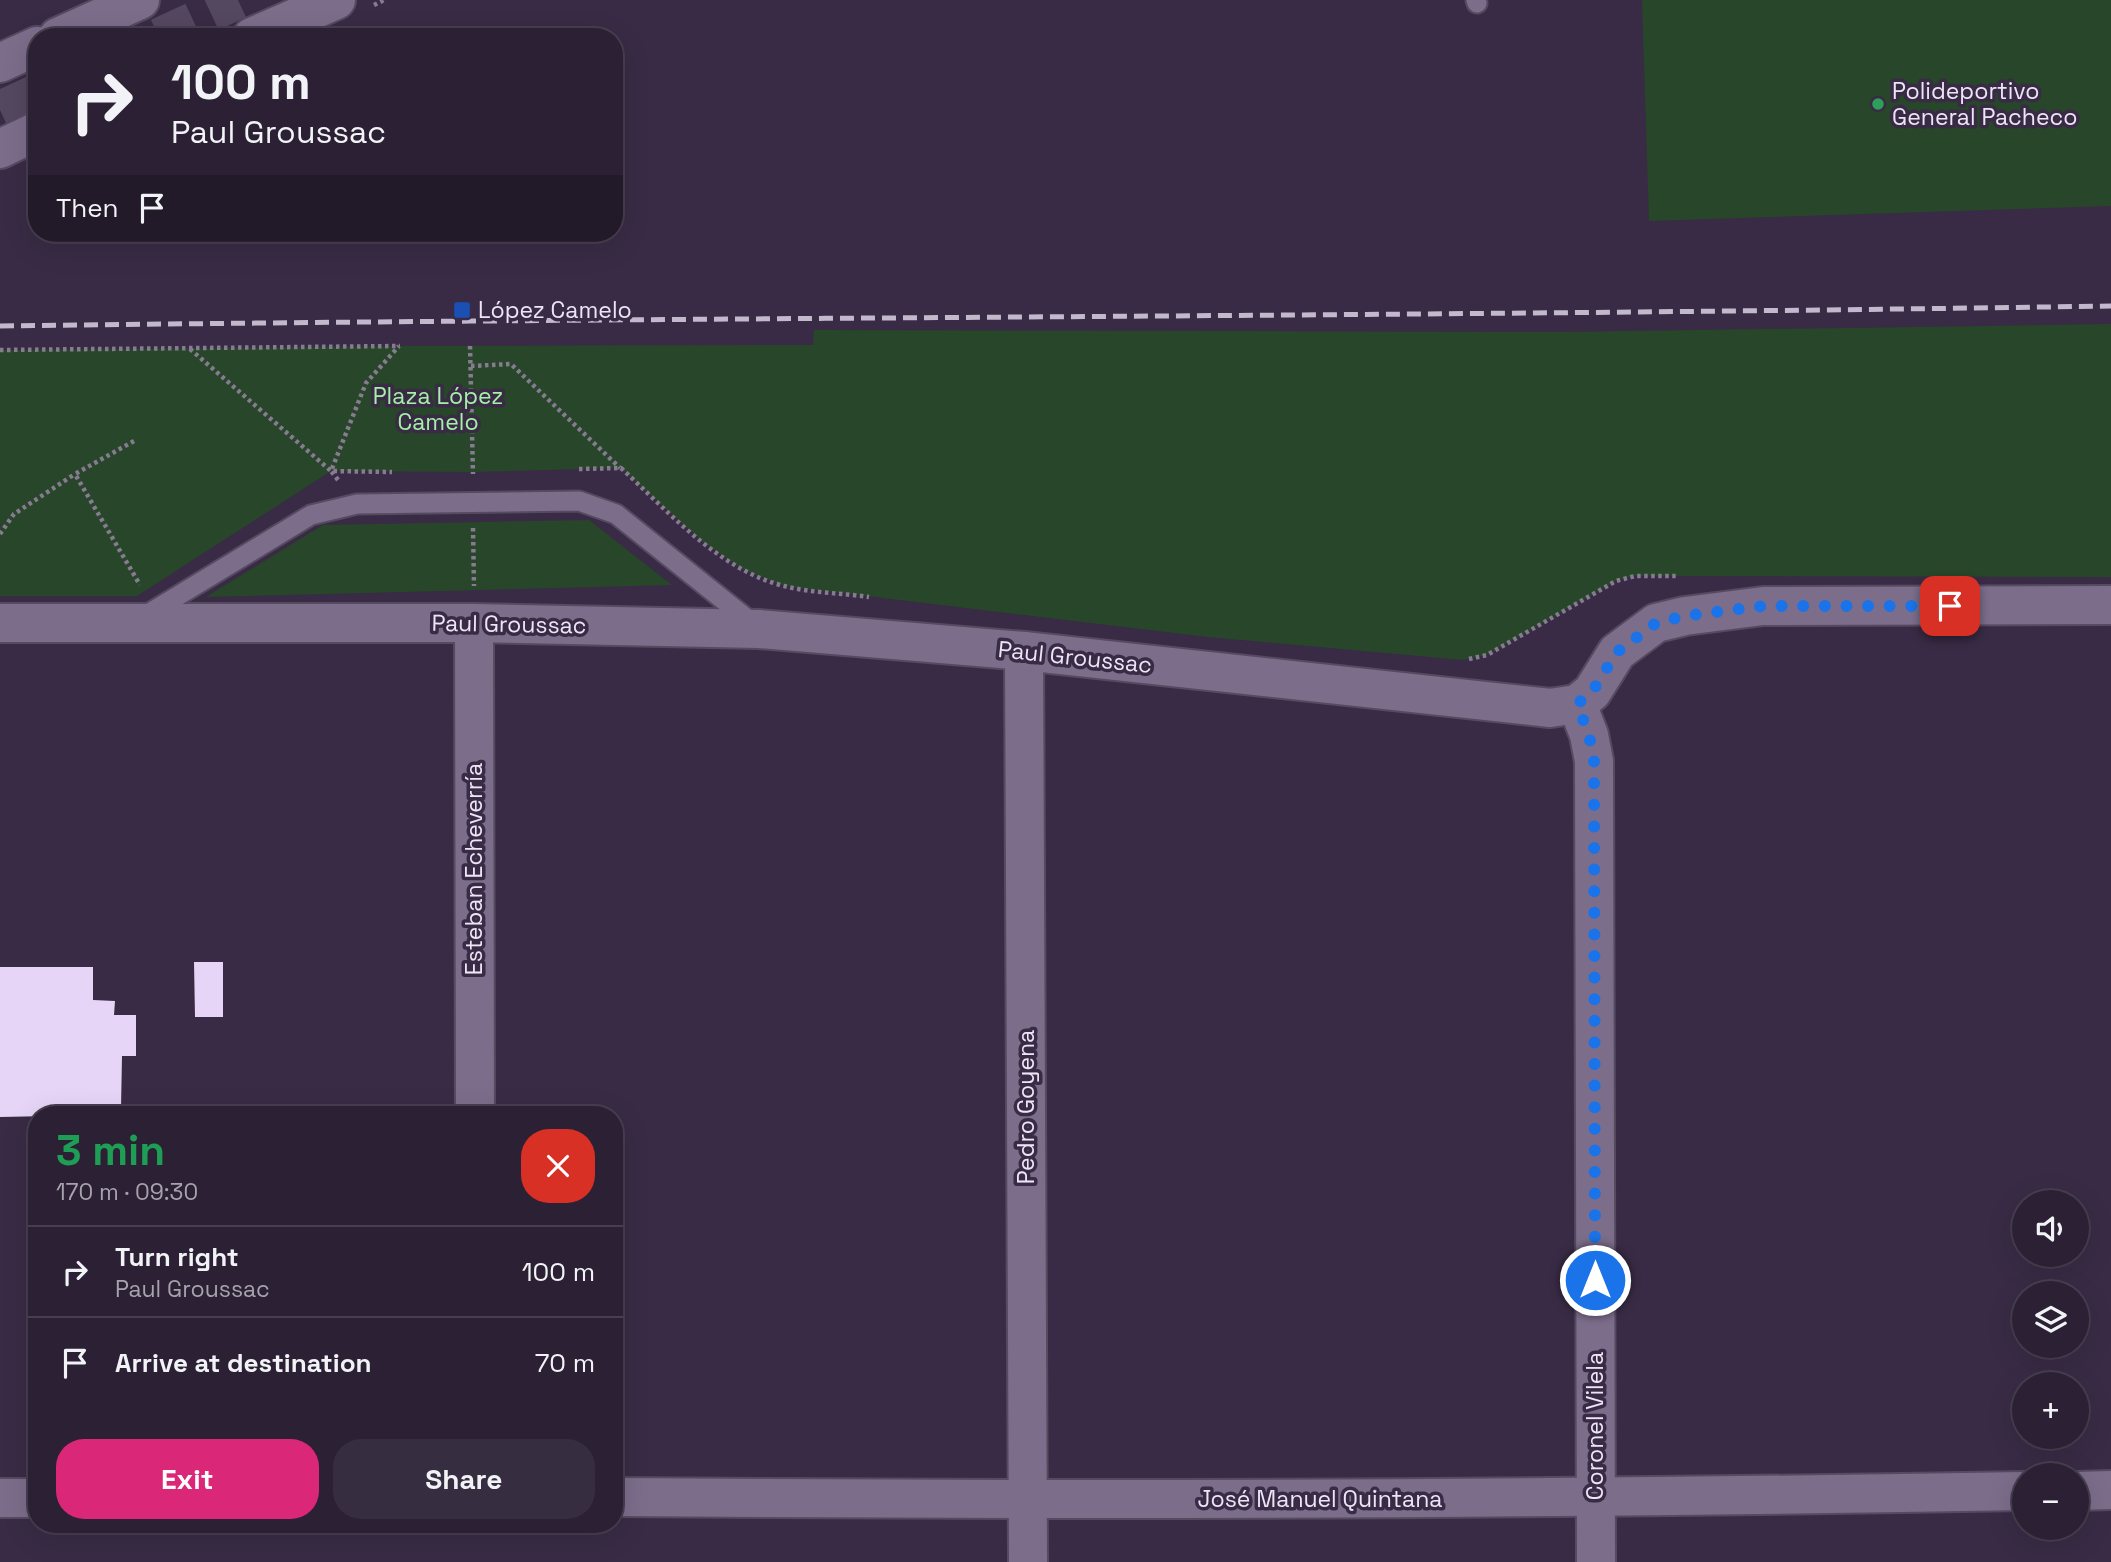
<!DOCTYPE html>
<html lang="en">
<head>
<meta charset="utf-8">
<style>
  :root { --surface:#2b2034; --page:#372d40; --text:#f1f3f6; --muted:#a6a3ac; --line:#473e4f; --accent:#db2777 }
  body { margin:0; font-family:"Space Grotesk",sans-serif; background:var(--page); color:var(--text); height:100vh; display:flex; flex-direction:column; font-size:26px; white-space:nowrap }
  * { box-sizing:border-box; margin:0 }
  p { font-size:23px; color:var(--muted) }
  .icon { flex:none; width:38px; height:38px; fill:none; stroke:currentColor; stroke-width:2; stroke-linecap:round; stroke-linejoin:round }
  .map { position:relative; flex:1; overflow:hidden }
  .side { position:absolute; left:28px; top:1106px; width:595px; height:427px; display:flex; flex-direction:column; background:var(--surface); border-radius:28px; box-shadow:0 7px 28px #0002,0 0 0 2px var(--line) }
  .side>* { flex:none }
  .banner { position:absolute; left:28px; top:28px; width:595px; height:214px; border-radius:28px; box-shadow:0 7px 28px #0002,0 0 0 2px var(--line); background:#2b2034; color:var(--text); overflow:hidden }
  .tools { position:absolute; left:2012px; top:1190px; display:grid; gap:14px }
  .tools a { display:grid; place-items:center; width:77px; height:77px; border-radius:50%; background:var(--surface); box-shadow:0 7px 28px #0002,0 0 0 2px var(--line); font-size:35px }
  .pin { position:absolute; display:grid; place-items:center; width:60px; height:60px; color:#fff; margin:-30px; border-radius:14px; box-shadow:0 4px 10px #0006 }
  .me { position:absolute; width:77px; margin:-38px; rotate:0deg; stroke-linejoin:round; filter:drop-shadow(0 0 5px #0008) }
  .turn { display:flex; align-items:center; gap:24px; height:147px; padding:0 28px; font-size:32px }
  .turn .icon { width:91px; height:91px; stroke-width:2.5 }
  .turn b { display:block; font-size:49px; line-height:60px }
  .then { display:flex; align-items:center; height:66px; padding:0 28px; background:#0003; gap:14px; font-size:26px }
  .round { display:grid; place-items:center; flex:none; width:74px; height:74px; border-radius:28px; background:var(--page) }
  .summary { display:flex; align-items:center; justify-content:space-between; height:119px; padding:0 28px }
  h1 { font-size:42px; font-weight:700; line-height:52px; color:#1e9e55 }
  .primary-button { display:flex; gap:14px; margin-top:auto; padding:14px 28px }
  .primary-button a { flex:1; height:80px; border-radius:28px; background:var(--accent); color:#fff; font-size:28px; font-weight:700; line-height:80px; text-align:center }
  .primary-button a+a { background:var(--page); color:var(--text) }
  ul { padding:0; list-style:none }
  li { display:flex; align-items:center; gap:21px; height:91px; padding:0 28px; border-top:2px solid var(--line) }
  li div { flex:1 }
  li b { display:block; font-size:26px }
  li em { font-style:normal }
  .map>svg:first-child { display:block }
  .green { fill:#284629 }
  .building { fill:#e6d5f6 }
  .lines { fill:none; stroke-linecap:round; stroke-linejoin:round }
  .secondary-tunnel { stroke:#544760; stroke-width:38; stroke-dasharray:38 19; stroke-linecap:butt }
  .lane-casing { stroke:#554a60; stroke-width:23 }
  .street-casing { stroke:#554a60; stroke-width:42 }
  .secondary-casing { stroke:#554a60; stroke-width:42 }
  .path { stroke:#867b91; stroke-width:4.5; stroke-dasharray:3.5 3.5; stroke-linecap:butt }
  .lane { stroke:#7c6d8b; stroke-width:19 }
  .street { stroke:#7c6d8b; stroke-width:38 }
  .secondary { stroke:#7c6d8b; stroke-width:38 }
  .rail { stroke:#c2b9cc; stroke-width:5; stroke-dasharray:14 7; stroke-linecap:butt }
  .route { stroke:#1a73e8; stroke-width:12; stroke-dasharray:0 21.6 }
  .leisure-dot { fill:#2e9e5b; stroke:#392b45; stroke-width:2.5 }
  .transit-dot { fill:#1a4fb4; stroke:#392b45; stroke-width:2.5 }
  .labels { text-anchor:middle; stroke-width:7; stroke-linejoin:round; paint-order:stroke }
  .poi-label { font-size:23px; fill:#ede5f6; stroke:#392b45; text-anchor:start }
  .park-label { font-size:23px; fill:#a4f0a6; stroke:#392b45 }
  .street-label { font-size:23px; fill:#ede5f6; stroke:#392b45 }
</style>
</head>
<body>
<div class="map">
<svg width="2111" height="1562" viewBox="0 0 2111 1562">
  <rect width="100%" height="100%" fill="#392b45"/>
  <g class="green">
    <polygon points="1642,0 2111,0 2111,206 1649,221"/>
    <polygon points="2111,324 2111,577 1635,576 1616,581 1487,655 1463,660 1208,637 784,586 742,569 703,542 620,468 473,472 331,471 137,596 0,596 0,350 400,346 813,345 814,330 1565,332"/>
    <polygon points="589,520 672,585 206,597 323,525"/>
  </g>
  <g class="building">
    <polygon points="194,962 223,962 223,1017 195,1017"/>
    <polygon points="0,967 93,967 93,1000 115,1001 114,1015 136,1015 136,1056 122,1056 121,1108 100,1109 100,1115 0,1117"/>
  </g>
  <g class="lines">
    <g class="secondary-tunnel">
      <polyline points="159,37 238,0"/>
      <polyline points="0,110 37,93"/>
    </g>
    <defs>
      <g id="lane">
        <polyline points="1476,0 1477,3"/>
        <polyline points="143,617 311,515 357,504 579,501 616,514 756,626"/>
      </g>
      <g id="street">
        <polyline points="58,37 140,0"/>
        <polyline points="252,37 336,0"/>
        <polyline points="0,63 37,46"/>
        <polyline points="0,149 37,131"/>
        <polyline points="474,623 475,1115"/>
        <polyline points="1024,651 1028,1562"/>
        <polyline points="1577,704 1589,735 1594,761 1596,1562"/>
        <polyline points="2077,1491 2111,1490"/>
        <path d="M614 1497C1085 1501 1555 1499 2025 1491"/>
        <polyline points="0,1498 37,1498"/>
      </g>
      <polyline id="secondary" points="0,623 474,623 759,629 1024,651 1550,708 1577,704 1592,692 1617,652 1656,623 1685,616 1763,606 2111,605"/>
    </defs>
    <use href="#lane" class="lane-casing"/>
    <use href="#street" class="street-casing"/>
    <use href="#secondary" class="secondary-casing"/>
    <g class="path">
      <polyline points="374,5 384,0"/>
      <polyline points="470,346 473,474"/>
      <polyline points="190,349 331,471 392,472"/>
      <polyline points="0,350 400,346"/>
      <polyline points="471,366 511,364 620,468"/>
      <polyline points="134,441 75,474 140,585"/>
      <path d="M579 469 621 468C668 511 719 570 784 586 811 593 842 593 869 597"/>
      <polyline points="338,480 331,471 366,383 399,346"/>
      <polyline points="473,528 474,586"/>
      <polyline points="0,534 14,514 75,474"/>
      <polyline points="1469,659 1487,655 1616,581 1635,576 1678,576"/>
    </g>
    <use href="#lane" class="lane"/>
    <use href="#street" class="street"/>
    <use href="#secondary" class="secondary"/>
    <path class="rail" d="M0 326C704 317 1407 317 2111 306"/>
  </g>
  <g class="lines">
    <polyline class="route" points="1595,1280 1594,761 1589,735 1577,704 1592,692 1617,652 1656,623 1685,616 1763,606 1950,606"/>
  </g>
  <circle class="leisure-dot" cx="1878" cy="104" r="7"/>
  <rect class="transit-dot" x="453" y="301" width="18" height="18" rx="3.5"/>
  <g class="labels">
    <g class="poi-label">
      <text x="1892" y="99">Polideportivo<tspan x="1892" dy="26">General Pacheco</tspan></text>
      <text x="478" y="318">López Camelo</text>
    </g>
    <g class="park-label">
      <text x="438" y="404">Plaza López<tspan x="438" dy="26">Camelo</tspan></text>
    </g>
    <g class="street-label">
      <text transform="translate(509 624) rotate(1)" y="8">Paul Groussac</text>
      <text transform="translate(1075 657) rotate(6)" y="8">Paul Groussac</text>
      <text transform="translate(474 869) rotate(-90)" y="8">Esteban Echeverría</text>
      <text transform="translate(1026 1107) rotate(-90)" y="8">Pedro Goyena</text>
      <text transform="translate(1595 1426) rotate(-90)" y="8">Coronel Vilela</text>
      <text x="1320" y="1507">José Manuel Quintana</text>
    </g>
  </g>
</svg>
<div class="tools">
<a><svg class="icon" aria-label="sound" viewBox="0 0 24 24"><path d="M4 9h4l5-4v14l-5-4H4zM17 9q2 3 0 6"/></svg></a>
<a><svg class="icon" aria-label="layers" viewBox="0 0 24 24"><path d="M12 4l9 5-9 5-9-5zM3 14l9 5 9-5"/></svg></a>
<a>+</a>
<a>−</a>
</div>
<div class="pin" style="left:1950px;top:606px;background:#d93025"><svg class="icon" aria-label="arrive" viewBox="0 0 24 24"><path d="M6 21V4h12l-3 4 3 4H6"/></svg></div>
<svg class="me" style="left:1595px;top:1280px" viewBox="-20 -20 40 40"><circle r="17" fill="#1a73e8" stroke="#fff" stroke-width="3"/><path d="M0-11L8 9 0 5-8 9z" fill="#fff"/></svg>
<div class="banner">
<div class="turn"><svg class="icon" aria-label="right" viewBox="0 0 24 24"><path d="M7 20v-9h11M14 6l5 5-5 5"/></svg><div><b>100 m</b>Paul Groussac</div></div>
<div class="then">Then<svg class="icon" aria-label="arrive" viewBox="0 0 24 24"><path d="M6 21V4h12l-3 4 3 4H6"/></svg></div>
</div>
<section class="side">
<div class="summary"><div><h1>3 min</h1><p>170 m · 09:30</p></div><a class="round" style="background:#d93025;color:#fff"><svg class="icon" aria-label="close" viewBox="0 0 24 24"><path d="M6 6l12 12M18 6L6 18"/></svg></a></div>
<ul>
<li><svg class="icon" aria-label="right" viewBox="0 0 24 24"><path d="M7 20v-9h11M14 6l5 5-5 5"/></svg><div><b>Turn right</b><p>Paul Groussac</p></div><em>100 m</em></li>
<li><svg class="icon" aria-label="arrive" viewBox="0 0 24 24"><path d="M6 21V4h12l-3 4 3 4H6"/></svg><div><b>Arrive at destination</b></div><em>70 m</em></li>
</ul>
<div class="primary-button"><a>Exit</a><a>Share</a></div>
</section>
</div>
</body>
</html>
